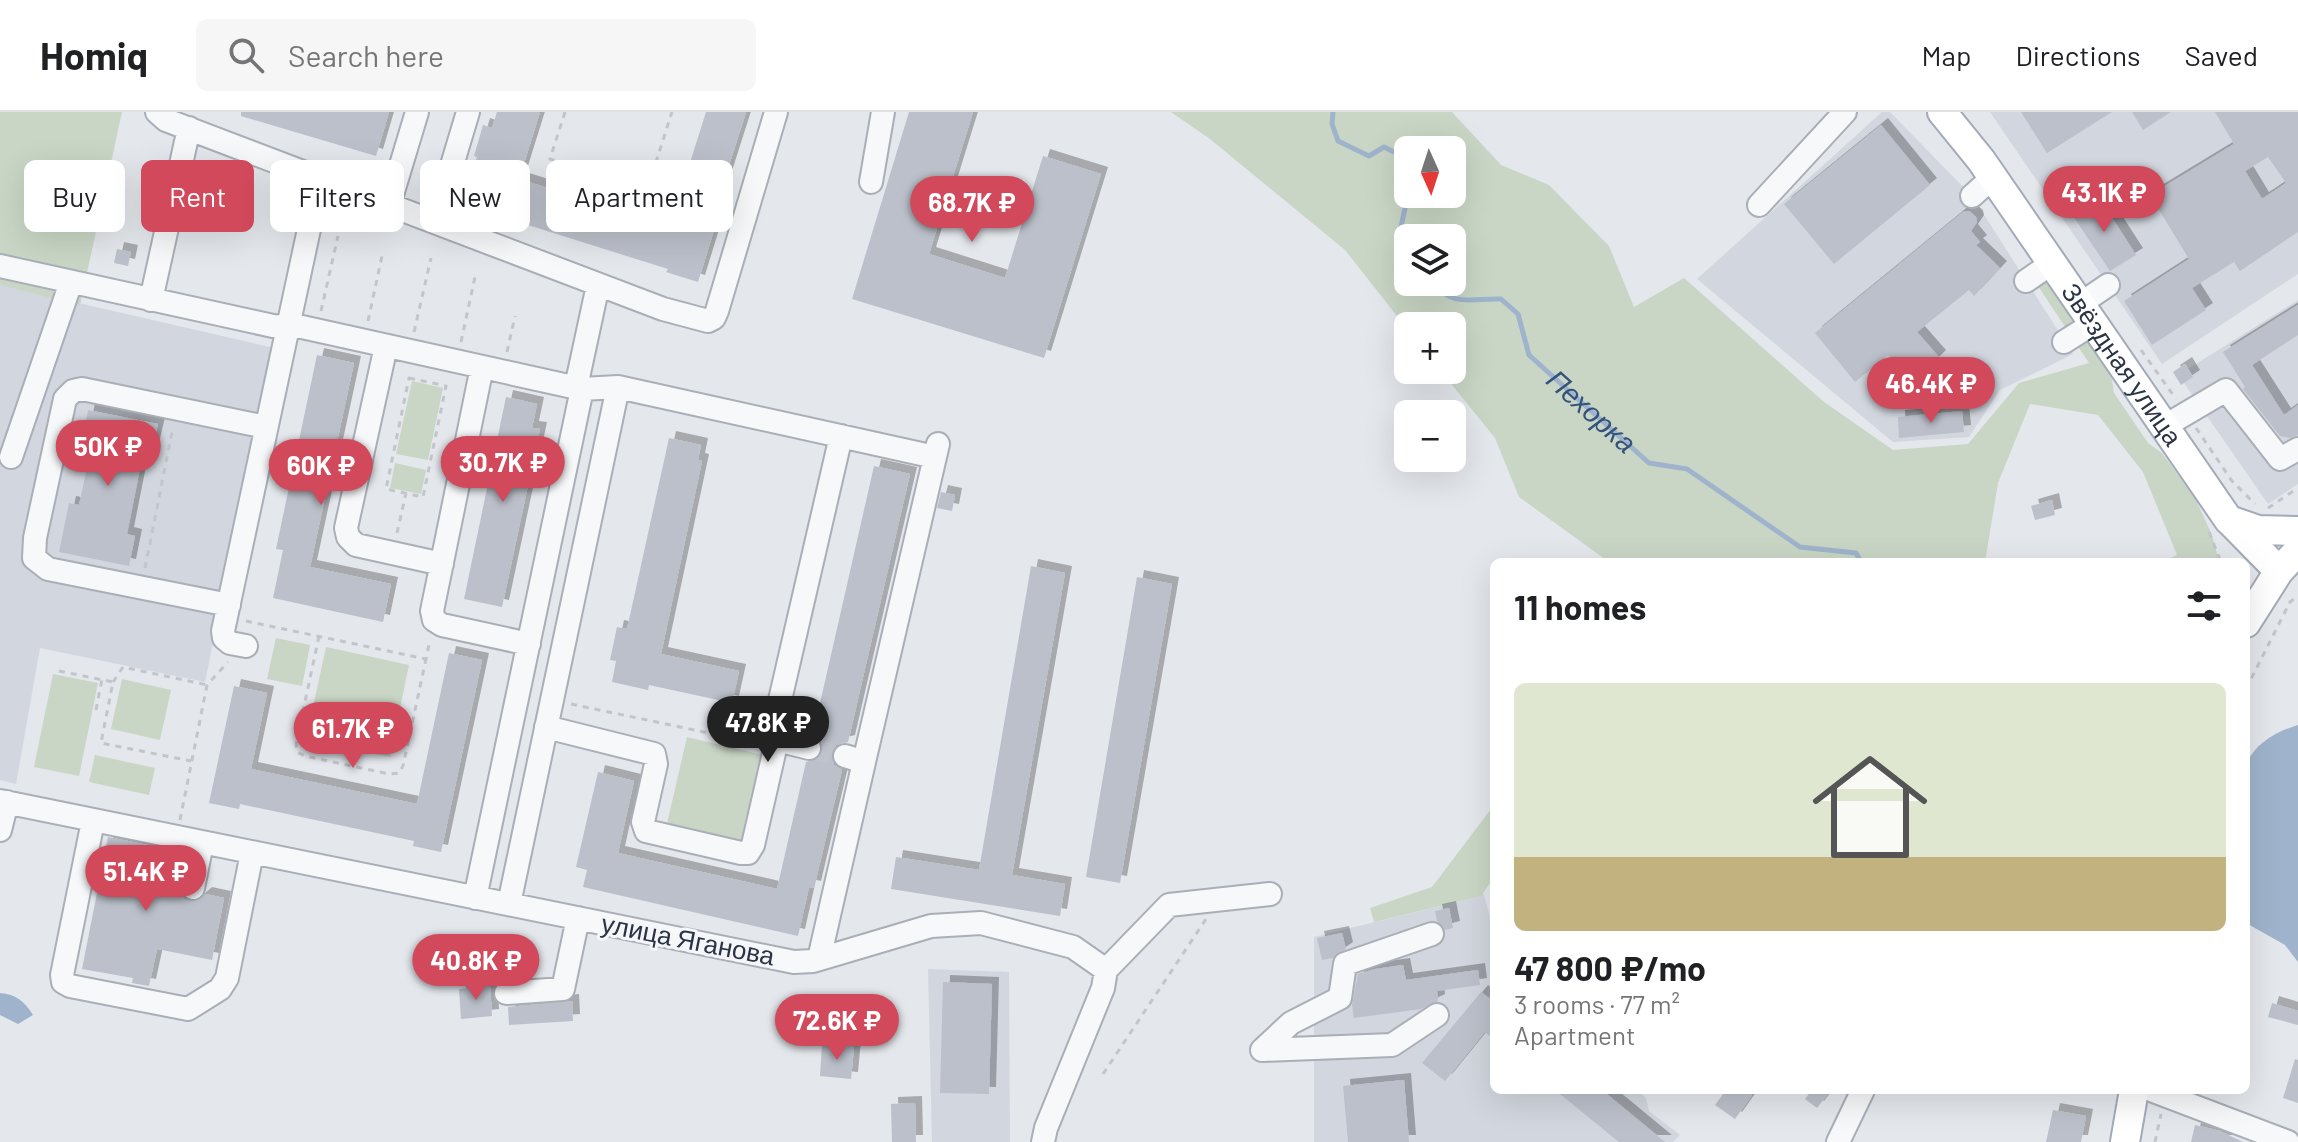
<!DOCTYPE html>
<html lang="en">
<head>
<meta charset="utf-8">
<style>
  :root { --surface:#fff; --page:#f6f6f6; --text:#202124; --muted:#757577; --line:#e0e0e0; --accent:#d1495b }
  body { margin:0; font-family:Barlow,sans-serif; background:var(--page); color:var(--text); height:100vh; display:flex; flex-direction:column; font-size:30px; white-space:nowrap }
  * { box-sizing:border-box; margin:0 }
  p { font-size:26px; color:var(--muted) }
  .icon { flex:none; width:44px; height:44px; fill:none; stroke:currentColor; stroke-width:2; stroke-linecap:round; stroke-linejoin:round }
  .map { position:relative; flex:1; overflow:hidden }
  .sheet { position:absolute; left:1490px; top:446px; width:760px; height:536px; display:flex; flex-direction:column; background:var(--surface); border-radius:12px; box-shadow:0 8px 32px #0002 }
  .sheet>* { flex:none }
  .guide { position:absolute; left:24px; top:48px; width:760px; height:72px; display:flex; gap:16px }
  .needle { width:52px; rotate:177deg }
  .controls { position:absolute; left:1394px; top:24px; display:grid; gap:16px }
  .controls a { display:grid; place-items:center; width:72px; height:72px; border-radius:12px; background:var(--surface); box-shadow:0 8px 32px #0002; font-size:40px }
  .price { position:absolute; translate:-50% -68px; padding:0 18px; border-radius:28px; background:var(--accent); color:#fff; font-size:26px; line-height:52px; filter:drop-shadow(0 2px 4px #0008) }
  .price::after { content:''; position:absolute; left:50%; top:48px; width:24px; height:18px; margin-left:-12px; background:inherit; clip-path:polygon(0 0,100% 0,50% 100%) }
  .price.current { background:#222; color:#fff }
  ul { padding:0; list-style:none }
  li { display:grid; align-content:center; gap:16px; height:424px; padding:0 24px }
  li span { display:grid; place-items:center; height:248px; border-radius:12px; color:#555 }
  li>.icon { margin-inline-start:auto }
  span .icon { width:144px; height:144px; fill:#fffc; stroke-width:1 }
  li b { font-size:34px }
  h2 { display:flex; justify-content:space-between; align-items:center; height:96px; padding:0 24px; font-size:34px }
  .chip { padding:0 28px; border-radius:12px; background:var(--surface); box-shadow:0 8px 32px #0002; font-size:28px; line-height:72px }
  .chip.current { background:var(--accent); color:#fff }
  header { display:flex; align-items:center; gap:48px; box-sizing:border-box; height:112px; padding:0 40px; background:var(--surface); border-bottom:2px solid var(--line) }
  header strong { font-size:38px }
  nav { display:flex; gap:44px; margin-inline-start:auto; font-size:28px }
  .search { width:560px; height:72px; background:var(--page); display:flex; align-items:center; gap:20px; box-sizing:border-box; padding:0 28px; border-radius:12px; color:var(--muted); font-size:30px }
  .map>svg:first-child { display:block }
</style>
</head>
<body>
<header>
<strong>Homiq</strong>
<div class="search"><svg class="icon" aria-label="search" viewBox="0 0 24 24"><circle cx="10" cy="10" r="6"/><path d="M15 15l6 6"/></svg>Search here</div>
<nav><a>Map</a><a>Directions</a><a>Saved</a></nav>
</header>
<div class="map">
<svg width="2298" height="1030" viewBox="0 0 2298 1030">
  <defs>
    <filter id="shadow"><feDropShadow dx="7" dy="-7" stdDeviation="0" flood-color="#0004"/></filter>
  </defs>
  <rect width="100%" height="100%" fill="#e4e7ec"/>
  <path fill="#d2d6de" d="M1882,0H1890L1972,84L2073,242L2000,278L1969,325L1893,330L1697,167Z
    M1990,0H2298V162L2162,252Z
    M0,173L274,236L205,570L40,536L16,672L0,668Z
    M2298,188V372L2268,392L2184,271L2193,265L2188,257Z
    M1483,780L1494,819V978H1637L1646,986L1649,999L1680,1023L1673,1030H1314V825L1481,784Z
    M928,857L1009,860L1010,1030H932Z"/>
  <path fill="#c9d6c5" fill-rule="evenodd" d="M0,0H122L80,193L0,173Z
    M1171,0H1452L1501,53L1549,73L1609,134L1634,195L1684,166L1824,290L1893,338L1968,332L2019,271L2089,251L2038,174L2047,167L2111,262L2114,281L2148,331L2162,341L2196,388L2212,423L2219,450H2161L2177,443L2143,360L2098,303L2030,292L1998,371L1985,450H1609L1519,385L1495,326L1440,258H1452V214H1408V218L1345,138L1210,27ZM1408,38H1452V82H1408ZM1408,126H1452V170H1408Z
    M412,269L443,276L428,348L396,342Z
    M395,351L426,358L421,382L390,376Z
    M276,526L310,533L302,574L267,567Z
    M326,535L409,553L390,645L306,627Z
    M53,562L98,571L79,664L34,655Z
    M122,567L171,578L160,628L111,617Z
    M687,625L763,643L742,733L666,716Z
    M95,643L155,656L149,683L89,670Z
    M1494,693V765L1481,784L1374,810L1370,796L1432,775Z"/>
  <path fill="#9fb4cc" d="M2298,613V850L2285,833L2246,811V653C2254,632 2277,619 2298,613Z
    M0,881C16,882 25,890 33,903L18,912L0,903Z"/>
  <g fill="none" stroke-linecap="round" stroke-linejoin="round">
    <g stroke="#9fb4cc" stroke-width="5">
      <path d="M1333,0L1332,12L1338,29L1369,44L1384,35L1408,47"/>
      <path d="M1408,141L1398,129L1408,82"/>
      <path id="s1" d="M1432,170C1453,196 1472,186 1501,187L1518,202L1529,243L1649,351L1687,357L1800,435L1856,441L1861,450"/>
    </g>
  </g>
  <path fill="#bbc0ca" fill-rule="evenodd" filter="url(#shadow)" d="M241,0H389L376,44L241,4Z
    M497,0H540L519,67L670,114L706,0H746L709,116L714,118L698,170L666,160L668,157L499,104L498,108L461,97L477,45L474,44L483,13L492,16Z
    M909,0H973L929,142L1005,166L1043,44L1101,62L1044,246L852,187Z
    M2021,0H2112L2047,41Z
    M2132,0H2171L2143,18Z
    M2215,0H2298V120L2240,159L2234,150L2192,176L2206,198L2152,233L2124,189L2189,147L2150,83L2234,32ZM2268,45L2286,71L2262,87L2245,59Z
    M1881,13L1930,73L1834,152L1784,92Z
    M2098,84L2136,143L2110,159L2071,101Z
    M1969,99L1976,105L1977,110L1971,119L1980,130L1976,133L2000,156L1974,184L1969,178L1917,220L1939,245L1913,270L1888,243L1855,270L1815,221L1963,100Z
    M117,137L131,140L128,154L114,151Z
    M2298,193V223L2252,253L2284,303L2298,293V323L2290,326L2280,324L2243,277L2245,275L2223,240Z
    M317,243L354,251L310,455L391,472L383,510L273,486L283,438L276,437Z
    M2185,252L2193,265L2181,273L2173,260Z
    M506,285L537,292L532,316L540,317L502,495L464,487Z
    M88,298L158,312L151,342L143,341L127,422L135,424L129,454L59,440L69,391L79,393L89,347L79,345Z
    M1962,299L1964,320L1899,326L1898,305Z
    M669,326L701,333L698,348L702,349L661,542L739,559L732,591L649,573L648,578L612,570L616,549L610,548L617,515L627,517Z
    M874,354L910,362L848,630L836,633L832,641L834,653L842,658L814,776L809,775L798,824L583,775L587,758L576,755L598,660L634,669L618,741L777,777L806,650L818,646L823,639L819,627L813,622Z
    M941,380L955,383L952,399L937,396Z
    M2052,388L2055,403L2035,408L2031,394Z
    M1031,454L1065,461L1012,763L1065,772L1060,804L891,777L896,745L979,758Z
    M1137,465L1172,472L1120,771L1086,765Z
    M449,541L482,548L441,740L413,734L414,729L240,692L239,697L209,691L234,574L267,581L251,657L417,692Z
    M108,725L177,739L176,743L185,744L179,774L184,787L197,789L205,782L224,786L212,848L157,837L149,874L132,871L133,866L82,857Z
    M1449,796L1453,816L1445,818L1437,809L1435,799Z
    M1342,821L1346,837L1333,846L1322,848L1317,826Z
    M1403,853L1406,868L1478,858L1480,873L1437,879L1438,889L1421,897L1354,906L1352,893L1358,862L1375,857Z
    M943,870L992,872L989,982L940,981Z
    M490,874L492,904L461,907L459,877Z
    M1481,880L1494,890V928L1485,920L1445,969L1422,951Z
    M572,889L573,909L509,913L508,895Z
    M2272,891L2298,899V913L2268,905Z
    M822,933L854,935L851,967L820,964Z
    M2295,947L2298,948V991L2283,986Z
    M1404,968L1409,1030H1348L1343,974Z
    M1555,978H1602L1665,1030H1619Z
    M1726,978H1744L1752,983L1735,1007L1715,993Z
    M1812,978H1831L1817,996L1805,987Z
    M915,991L916,1030H892L891,992Z
    M2053,998L2086,1004L2081,1030H2046Z
    M2195,1013L2220,1019L2243,1030H2191Z"/>
  <g fill="none" stroke-linecap="round" stroke-linejoin="round">
    <path stroke="#bfc3cb" stroke-width="22" stroke-dasharray="22 11" stroke-linecap="butt" d="M809,636L845,644"/>
    <g stroke="#a9aeb7" stroke-width="26">
      <path id="minor" d="M157,0L166,8L663,197L708,209L714,206L717,199L776,0
        M871,70L883,0
        M1972,84L1993,65
        M389,93L417,0
        M1759,93L1845,0
        M435,110L468,0
        M0,154L273,214L288,215L320,66
        M2026,169L2052,151
        M151,188L189,16
        M2080,192L2108,173
        M2064,230L2094,211
        M386,234L346,416L348,425L356,433L442,452
        M482,255L432,499L434,508L442,513L529,532
        M576,275L598,173
        M582,277L618,275L935,345
        M2165,314L2226,278L2280,347L2298,337
        M11,345L71,170
        M229,493L48,457L34,446L35,426L65,287L73,279L82,277L266,315
        M246,534L230,531L224,526L223,519L288,215H302L582,277L475,786
        M546,615L654,642L656,652L643,710L646,719L741,741H748L753,733L777,628L809,636
        M777,628V601L841,324
        M864,650L938,332
        M0,689L794,850L813,849L931,814L981,811L1073,835L1106,858L1103,876L1046,1016L1043,1030
        M93,709L62,863L63,870L70,874L188,897L220,877L227,866L252,741
        M0,718L7,690
        M193,776L202,731
        M509,792L618,275
        M819,847L864,650L845,644
        M1106,858L1169,793L1270,782
        M506,881L563,877L578,806
        M1262,938L1291,911L1340,886L1345,852L1432,822
        M1262,938L1392,933L1437,903
        M2151,978L2288,1030
        M1838,1030L1863,978"/>
    </g>
    <g stroke="#a3abb8" stroke-width="32">
      <g id="major">
        <path id="s2" d="M1942,0L1981,48L2228,407L2279,459"/>
        <path d="M2229,408L2258,418L2298,419"/>
        <path d="M2246,511L2279,459L2298,439"/>
        <path d="M2125,1030L2134,978"/>
      </g>
    </g>
    <path stroke="#c2c5cb" stroke-width="3" stroke-dasharray="6 6" stroke-linecap="butt" d="M565,0L550,47L647,78L672,0
      M321,199L338,124
      M368,209L382,144
      M414,220L431,146
      M461,230L476,160
      M2141,238L2176,287
      M507,240L515,204
      M409,266L446,274L423,385L386,377Z
      M2196,316L2232,369L2255,392
      M2268,396L2298,376
      M2209,420L2221,450
      M397,421L406,381
      M145,456L173,315
      M246,509L426,547L430,528
      M319,524L296,632L297,640L305,644L389,662L399,661L403,654L426,547
      M59,559L113,570L101,631L191,649
      M113,570L123,555L207,573
      M2246,577L2290,490L2298,484
      M571,592L756,631
      M96,598L102,567
      M180,708L207,573L228,550
      M1103,962L1206,807
      M2155,1030L2161,1002"/>
    <use href="#minor" stroke="#f7f8fa" stroke-width="22"/>
    <use href="#major" stroke="#fff" stroke-width="28"/>
  </g>
  <g text-anchor="middle" stroke-width="6" stroke-linejoin="round" paint-order="stroke">
    <g font-size="26" fill="#2b3445" stroke="#f4f6f9">
      <text dy="9" stroke="none"><textPath href="#s2" startOffset="310">Звёздная улица</textPath></text>
      <text transform="translate(688 828) rotate(11)" y="9">улица Яганова</text>
    </g>
    <g font-size="28" font-style="italic" fill="#34527a" stroke="#f4f6f9">
      <text dy="10" stroke="none"><textPath href="#s1" startOffset="224">Пехорка</textPath></text>
    </g>
  </g>
</svg>
<div class="controls">
<a><svg class="needle" viewBox="-14 -14 28 28"><path d="M0-13l5 13h-10z" fill="#e53935"/><path d="M0 13l5-13h-10z" fill="#757577"/></svg></a>
<a><svg class="icon" aria-label="layers" viewBox="0 0 24 24"><path d="M12 4l9 5-9 5-9-5zM3 14l9 5 9-5"/></svg></a>
<a>+</a>
<a>−</a>
</div>
<b class="price" style="left:2104px;top:122px">43.1K ₽</b>
<b class="price" style="left:972px;top:132px">68.7K ₽</b>
<b class="price" style="left:1931px;top:313px">46.4K ₽</b>
<b class="price" style="left:108px;top:376px">50K ₽</b>
<b class="price" style="left:503px;top:392px">30.7K ₽</b>
<b class="price" style="left:321px;top:395px">60K ₽</b>
<b class="price current" style="left:768px;top:652px">47.8K ₽</b>
<b class="price" style="left:353px;top:658px">61.7K ₽</b>
<b class="price" style="left:146px;top:801px">51.4K ₽</b>
<b class="price" style="left:476px;top:890px">40.8K ₽</b>
<b class="price" style="left:837px;top:950px">72.6K ₽</b>
<div class="guide">
<a class="chip">Buy</a>
<a class="chip current">Rent</a>
<a class="chip">Filters</a>
<a class="chip">New</a>
<a class="chip">Apartment</a>
</div>
<section class="sheet">
<h2>11 homes<svg class="icon" aria-label="filters" viewBox="0 0 24 24"><path d="M4 7h16M4 17h16"/><circle cx="9" cy="7" r="2"/><circle cx="15" cy="17" r="2"/></svg></h2>
<ul>
<li><span style="background:linear-gradient(#dfe7d0 70%,#c2b280 0)"><svg class="icon" aria-label="home" viewBox="0 0 24 24"><path d="M3 11l9-7 9 7M6 9v11h12V9"/></svg></span><div><b>47 800 ₽/mo</b><p>3 rooms · 77 m²</p><p>Apartment</p></div></li>
</ul>
</section>
</div>
</body>
</html>
